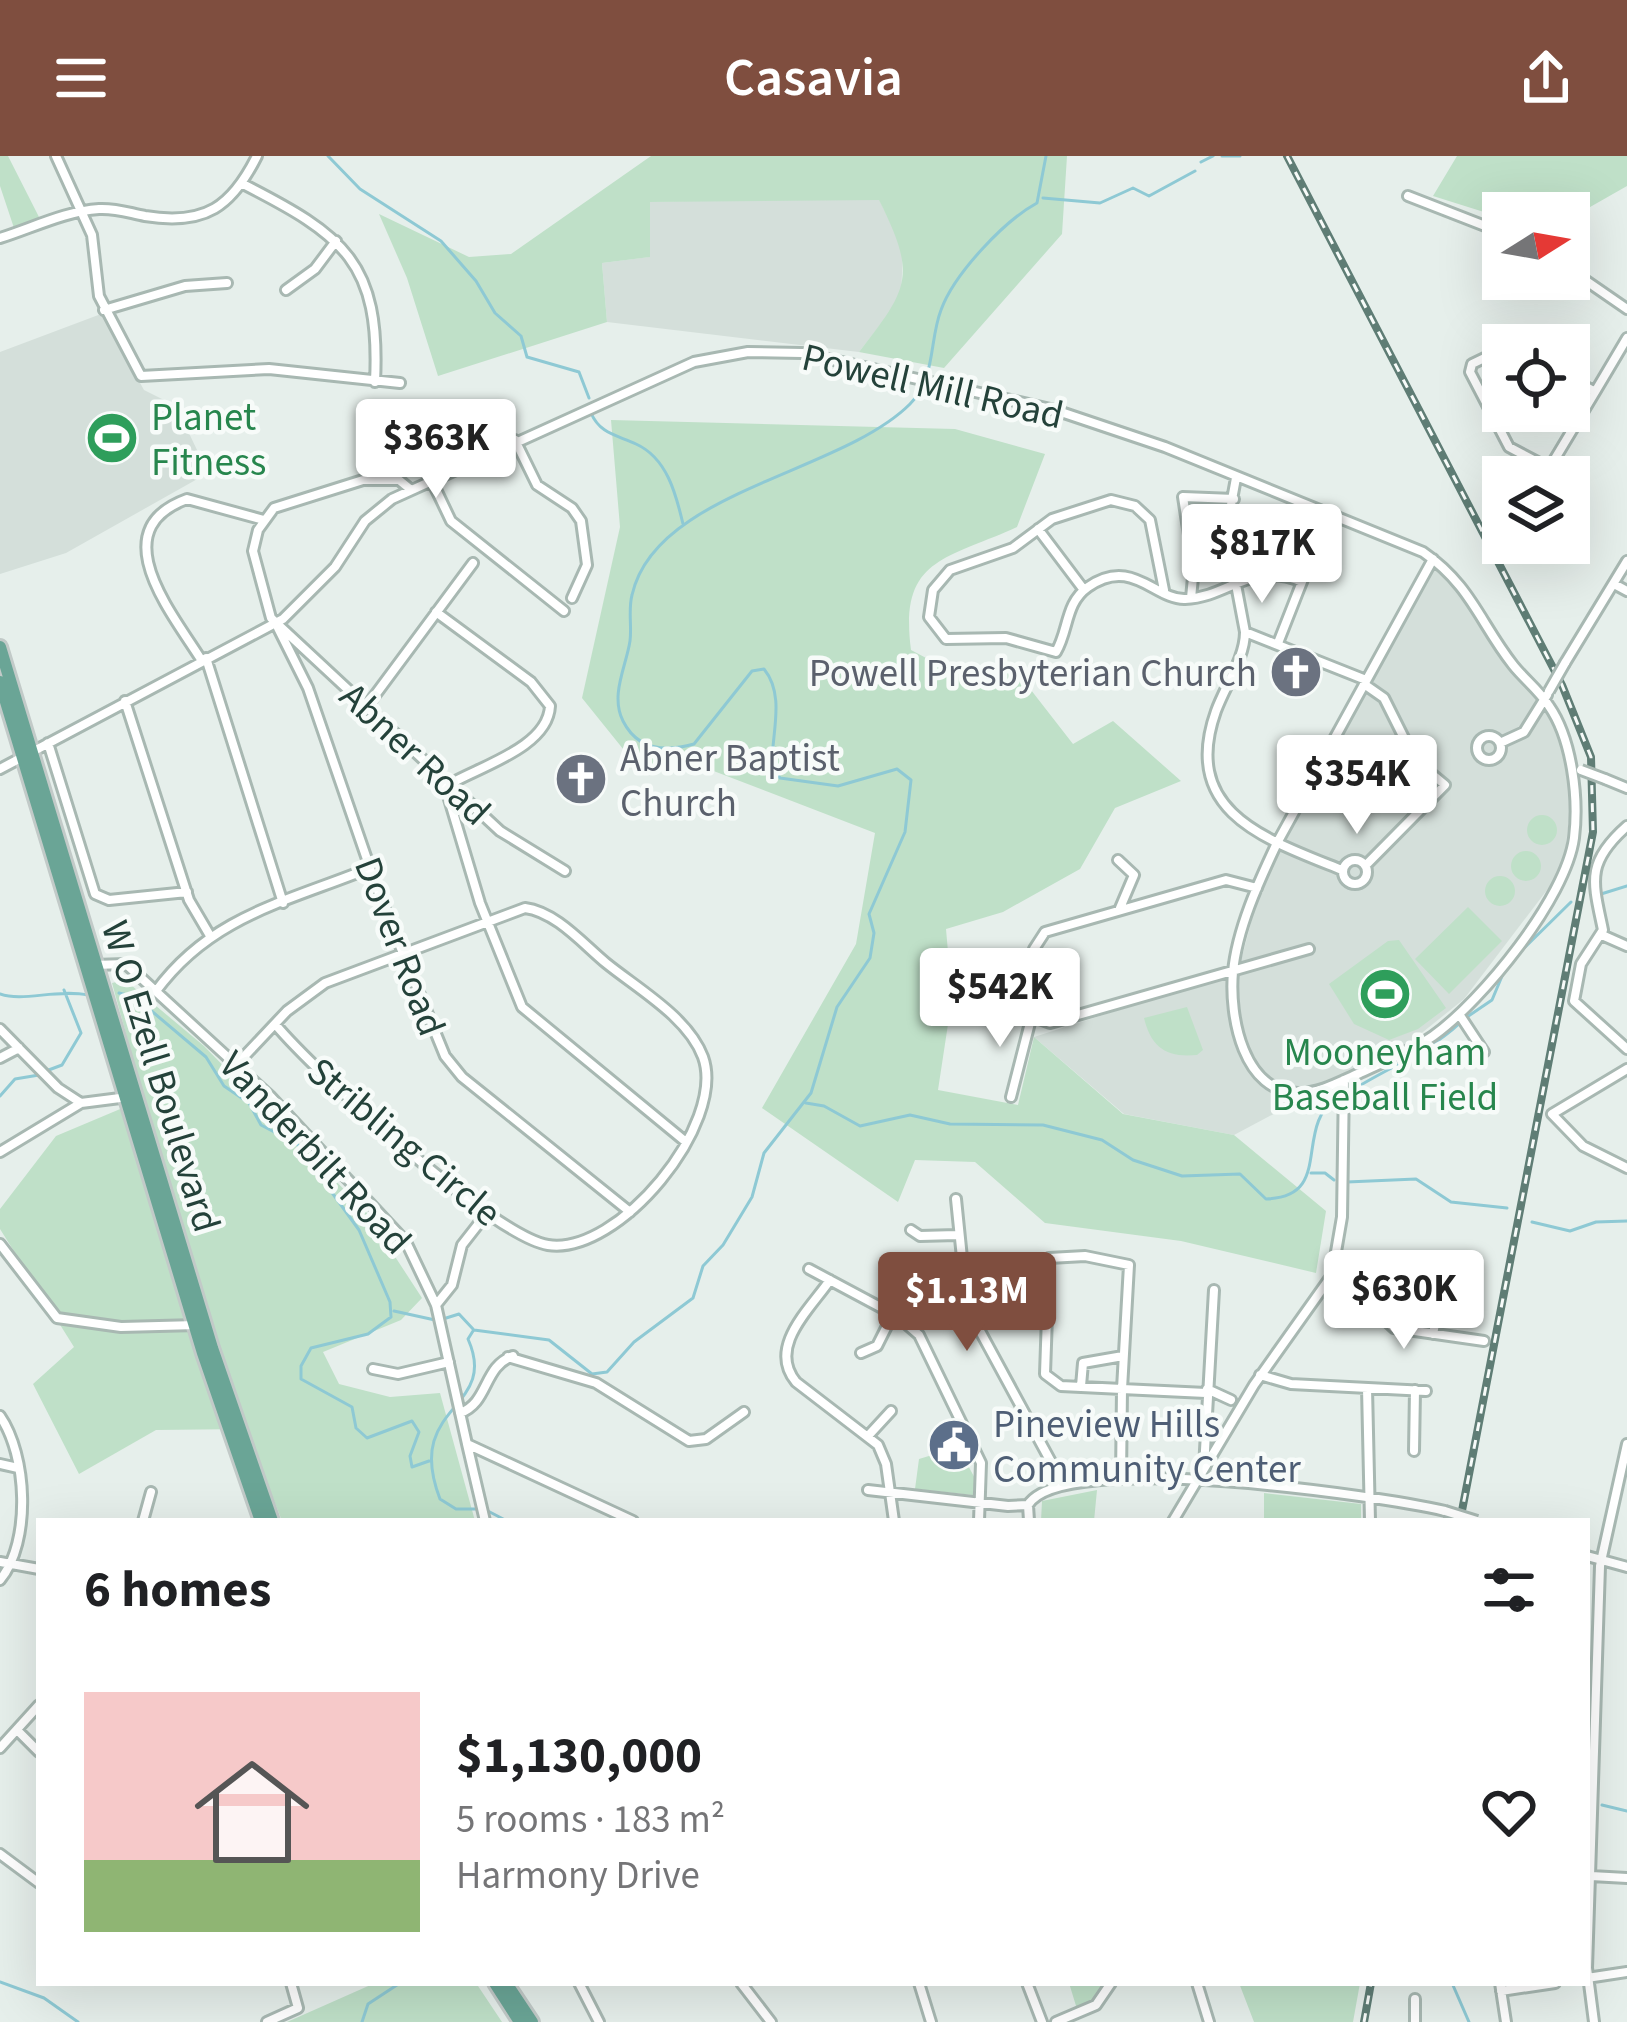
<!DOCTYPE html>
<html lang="en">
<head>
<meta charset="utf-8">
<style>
  :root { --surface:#fff; --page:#f6f6f6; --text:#202124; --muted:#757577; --line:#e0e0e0; --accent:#7f4e3f }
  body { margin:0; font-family:"Source Sans 3",sans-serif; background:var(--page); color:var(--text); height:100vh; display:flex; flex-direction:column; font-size:45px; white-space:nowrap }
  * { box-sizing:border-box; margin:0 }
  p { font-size:39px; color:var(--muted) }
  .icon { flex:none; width:66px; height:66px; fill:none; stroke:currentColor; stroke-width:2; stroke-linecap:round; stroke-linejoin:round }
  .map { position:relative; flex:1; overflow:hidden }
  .drawer { position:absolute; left:36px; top:1362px; width:1554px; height:468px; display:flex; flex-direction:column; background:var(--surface); border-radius:0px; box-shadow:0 12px 48px #0002 }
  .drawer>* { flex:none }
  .needle { width:78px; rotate:79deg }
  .buttons { position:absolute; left:1482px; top:36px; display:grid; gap:24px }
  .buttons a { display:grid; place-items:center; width:108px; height:108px; border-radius:0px; background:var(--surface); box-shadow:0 12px 48px #0002; font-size:60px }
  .price { position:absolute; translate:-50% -102px; padding:0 27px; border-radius:12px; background:#fff; color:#222; font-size:39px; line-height:78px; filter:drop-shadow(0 3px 6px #0008) }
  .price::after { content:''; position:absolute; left:50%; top:72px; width:36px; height:27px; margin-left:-18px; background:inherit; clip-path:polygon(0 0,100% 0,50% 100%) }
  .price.on { background:var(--accent); color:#fff }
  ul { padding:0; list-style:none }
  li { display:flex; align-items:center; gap:36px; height:300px; padding:0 48px }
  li+li { border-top:3px solid var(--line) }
  li span { display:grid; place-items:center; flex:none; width:336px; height:240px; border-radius:0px; color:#555 }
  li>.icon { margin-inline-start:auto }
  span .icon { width:144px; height:144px; fill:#fffc; stroke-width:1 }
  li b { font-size:51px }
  h2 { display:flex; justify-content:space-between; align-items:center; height:144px; padding:0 48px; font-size:51px }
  header { display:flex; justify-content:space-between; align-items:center; height:156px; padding:0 48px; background:var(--accent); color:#fff; font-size:54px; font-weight:600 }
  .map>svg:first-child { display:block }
</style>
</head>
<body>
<header><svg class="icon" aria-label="menu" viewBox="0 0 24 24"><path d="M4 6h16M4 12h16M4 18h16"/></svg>Casavia<svg class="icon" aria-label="share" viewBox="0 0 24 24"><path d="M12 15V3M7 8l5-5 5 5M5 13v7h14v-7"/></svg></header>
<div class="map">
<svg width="1627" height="1866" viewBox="0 0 1627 1866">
  <rect width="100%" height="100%" fill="#e6efeb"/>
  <path fill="#d4dfda" d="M831,41L879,43L903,93L901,142L859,196L607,166L602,107L649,101L650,46Z
    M101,158L144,234L176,250L208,317L66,397L0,418V196Z
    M1434,411L1455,427L1501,500L1550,556L1565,592L1571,647L1563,713L1464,843L1413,884L1234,979L1124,958L1034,881L1238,816L1258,740L1286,680Z"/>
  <path fill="#bfe0c8" d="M0,0H8L40,63L14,72L0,30Z
    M651,0H1067L1062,78L944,212L859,196C909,132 917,120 879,44L650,46V101L602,107L607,166L438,220L407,122L379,58L469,101L511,98Z
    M1457,0H1627V30L1569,63V57H1503V62L1433,40Z
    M611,264L955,273L1045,298L1017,371C945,404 899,402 911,494L945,512L1013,511L1073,588L1113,565L1181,625L1115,652L1080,713L1003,756L946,773L952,842L938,934L1018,949L1034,881L1123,958L1234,979L1326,1055L1316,1117L1181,1085L1045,1067L975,1006L915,1004L898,1046L762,952L856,788L875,677L711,614H640L582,542L620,371Z
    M1527 674a15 15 0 1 1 30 0a15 15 0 1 1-30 0Z
    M1511 710a15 15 0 1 1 30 0a15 15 0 1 1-30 0Z
    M1485 735a15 15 0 1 1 30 0a15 15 0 1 1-30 0Z
    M1468,751L1502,785L1449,838L1415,803Z
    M1399,784L1446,852L1418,873L1389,884L1354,868L1329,828L1388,785Z
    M125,824L204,890L366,1056L422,1142L401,1164L323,1196L339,1228L390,1241L440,1237L475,1365H282L246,1273L156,1274L79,1318L33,1228L74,1191L0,1073V1053L56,980L144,943L112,827Z
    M1187,851L1203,894L1197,899C1166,902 1151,891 1144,862Z
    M942,1296L958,1307L965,1304L977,1326L973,1339L915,1333L919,1303Z
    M1097,1334L1094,1365H1041L1042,1345Z
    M1264,1337L1361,1348V1365H1264Z
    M375,1827H476L502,1866H287Z
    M1069,1827H1106L1092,1846L1077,1853Z
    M1239,1827H1360L1353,1866H1254Z"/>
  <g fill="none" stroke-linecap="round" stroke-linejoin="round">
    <path stroke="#8ec9d4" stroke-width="3" d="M328,0L360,33L441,85L476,125L495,157L521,180L527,201L579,216L589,242
      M1222,0H1240
      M1201,6L1213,0
      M1043,42L1100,47L1133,32L1149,40L1195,15
      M591,257C600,278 617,279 636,288C667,302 676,338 683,368
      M1601,738L1627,730
      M1510,806L1571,746
      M119,837L135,841L206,901L224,930L249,947L261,969L297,988L359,1074L390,1146L391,1161L368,1178L311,1192L301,1210V1223L352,1251L356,1272L367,1282L412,1265L419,1276L410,1300L412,1311L429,1305
      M0,838C23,846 56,833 88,839
      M1467,861L1492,844L1505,813
      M46,915L62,909L81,877L64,834
      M1351,935C1387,912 1428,897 1460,867
      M0,940L15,923L39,919
      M806,947L824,950L860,970L910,959L950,968L1043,969L1102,984L1133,1004L1182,1020L1240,1018L1266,1043C1336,1041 1291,971 1339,939
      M1311,1017H1325L1334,1024
      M1347,1026L1416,1023L1451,1046L1507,1052
      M1532,1066L1570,1075L1596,1066L1627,1065
      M394,1155L435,1164
      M443,1163L459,1158L473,1173
      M474,1174L549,1184L592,1218L607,1216L634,1186L693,1142L703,1110L723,1089L752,1041L764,997L811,937L837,851L870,802L874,777L869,758L905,676L911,624L897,613L838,630L780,622L772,611C771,579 786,540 764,513L752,515L694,588C666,596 638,595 623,565C610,539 626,511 630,485C632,470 628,454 632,439C655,335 840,318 910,248C936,222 929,185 941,154C954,118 1004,65 1037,47L1046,0
      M473,1175L468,1183C500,1255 403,1247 440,1343L456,1353H477
      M486,1354L507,1365
      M1602,1649L1627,1655
      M0,1826L44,1842L78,1866
      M1452,1827L1469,1866
      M362,1866L368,1848L400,1827"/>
    <g stroke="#a8b8b2" stroke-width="14">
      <path id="minor" d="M56,0L92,79L99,140L141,220L269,213L400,227
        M243,28C343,79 381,106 375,226
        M1408,40L1503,77
        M0,82C32,72 66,55 99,53C116,52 129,57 145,60C206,70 232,50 257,0
        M1569,113L1627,153
        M286,134L315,113L336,85
        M104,154L185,130L227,127
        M1511,189H1515
        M1503,193L1472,208L1470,216L1509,291L1545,310L1553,306L1595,236L1569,221
        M1595,236L1627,182
        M515,284L537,329L572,352L581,365L587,409L572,442
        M1236,322L1226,376L1245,476L1366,524
        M431,323L451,365L564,455
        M410,333L399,324H363L274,352L258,374L253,395L271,462L500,675L565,715
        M1038,373L1084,434
        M1614,428L1627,435
        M1164,434L1150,364L1135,350L1111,344L1052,363L1013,392L950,414L933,434L929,461L946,483L1006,482L1056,496C1069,474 1065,447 1088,431C1132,400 1155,444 1185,443C1230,441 1251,404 1302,426
        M1191,442L1194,411L1183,341L1234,343
        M436,456L531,526L550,550C548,591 481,610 450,628
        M278,472L308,532L380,741L445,900L462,921L630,1056
        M1245,476C1245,502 1225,530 1216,555C1180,656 1265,683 1342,714
        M1278,487L1309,408
        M206,502L283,747
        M202,505C172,457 102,374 187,343L264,364
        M1565,507L1627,405
        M1364,528L1384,542L1415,604L1445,629L1366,709
        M125,545L189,744L209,778
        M367,550L473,407
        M1477 592a12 12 0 1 1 24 0a12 12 0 1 1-24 0Z
        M48,587L95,738L109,744L187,736
        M1500,587L1524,576L1547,539
        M0,613L283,463L335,411L365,365L392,343L694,206L748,196L802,197L1055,254L1165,291L1423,396C1471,429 1480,467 1513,509C1524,523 1539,534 1549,550C1572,583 1579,642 1574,682C1566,742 1482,845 1433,880C1411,895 1385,905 1360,917C1341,925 1321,937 1300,937C1243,938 1229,860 1233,816C1237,773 1259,725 1277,687L1433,403
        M443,623L480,747L522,851L686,986
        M1605,623L1627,632
        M1627,670C1585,707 1593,726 1603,774L1581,808L1574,845L1627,893
        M1343 716a12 12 0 1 1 24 0a12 12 0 1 1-24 0Z
        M1118,704L1134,719L1120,752
        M1257,732L1226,724L1045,776L1034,793V861L1050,867L1309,793
        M1602,779L1627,790
        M94,809L126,808L271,941L406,1086L436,1149L467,1288L633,1365
        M156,835C211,760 286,746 370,712
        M1459,858L1484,896
        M0,873L58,932L81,947
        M0,902L19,892
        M237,908L287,855L325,827L525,752C556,756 583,788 606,807C638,833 688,861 703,901C727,968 618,1100 548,1089C493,1080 315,916 275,868
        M1627,913L1552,958L1583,990L1627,1012
        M1011,941L1032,859
        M0,996L81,947L128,941
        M956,1043L967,1151L1063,1328
        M911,1074L920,1080L957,1079
        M0,1088L57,1162L121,1171L197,1169
        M809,1113L897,1160L919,1179L981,1307L979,1365
        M830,1124C810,1153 767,1191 796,1226L878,1289L886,1308L894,1365
        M1329,1126C1363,1142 1441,1173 1463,1127
        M1381,1145L1382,1161L1394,1172L1484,1185
        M436,1149L452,1129L462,1089L487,1057
        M1433,1178L1439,1149
        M861,1197L877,1190L893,1158
        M508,1201L596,1227L689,1285L706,1283L744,1256
        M373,1213L398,1218L449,1206
        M1260,1219L1291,1228L1426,1235
        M1081,1230L1083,1207L1123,1200
        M1367,1232L1370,1365
        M1207,1233L1231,1244
        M460,1257C489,1247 483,1210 513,1200
        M0,1260C27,1299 32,1385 0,1424
        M868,1280L891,1255
        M467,1288L485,1365
        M1414,1295L1415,1234
        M0,1308L18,1312
        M1204,1312L1214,1134
        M1121,1323L1122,1233L1061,1230L1045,1218L1049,1102L1085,1100L1129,1109L1122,1233L1206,1237
        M868,1334L1008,1350L1028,1349C1061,1293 1382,1340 1445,1355
        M1028,1349L1029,1365
        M143,1365L151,1336
        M1173,1365L1254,1229L1332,1119L1342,1061L1344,924
        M1587,1400L1627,1411
        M0,1406L39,1413
        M17,1574L39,1596
        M0,1592L39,1549
        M0,1698L39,1727
        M1591,1720L1627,1722
        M1587,1822L1627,1816
        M579,1827L599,1866
        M741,1827L771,1866
        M919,1827L931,1866
        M1027,1827L1042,1866
        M1197,1827L1209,1866
        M1500,1827L1506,1866
        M1501,1835L1555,1827
        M1415,1843V1866
        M267,1866L298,1852L291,1827
        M1056,1866L1096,1849L1111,1827
        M1594,1866L1587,1812L1600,1410L1627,1288"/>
    </g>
    <g stroke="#c2cac8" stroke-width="18">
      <path id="major" d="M0,491L212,1192L272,1365
        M0,526L203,1197L261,1365
        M495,1827L520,1866
        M506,1827L532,1866"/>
    </g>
    <use href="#minor" stroke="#fff" stroke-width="8"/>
    <use href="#major" stroke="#6aa596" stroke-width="12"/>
    <g stroke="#5f7d75" stroke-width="8">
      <path id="rail" d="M1287,0L1562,529L1591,601L1593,676L1460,1365
        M1364,1866L1371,1827"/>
    </g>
    <use href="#rail" stroke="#f7fbf9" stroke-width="3" stroke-dasharray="9" stroke-linecap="butt"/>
    <g stroke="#a8b8b2" stroke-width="14" stroke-linecap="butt">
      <path id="minor-bridge" d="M1549,535L1565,507
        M1581,614L1605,623
        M1445,1355L1477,1365"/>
    </g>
    <use href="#minor-bridge" stroke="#fff" stroke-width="8"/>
  </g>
  <defs>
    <g id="stadium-disc" transform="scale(2.7)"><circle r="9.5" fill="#2e9e5b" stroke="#f7fbf9"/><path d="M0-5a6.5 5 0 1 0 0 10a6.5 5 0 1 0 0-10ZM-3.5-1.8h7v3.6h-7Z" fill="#fff"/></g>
    <g id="church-disc" transform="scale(2.7)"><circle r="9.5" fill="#6b7280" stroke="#f7fbf9"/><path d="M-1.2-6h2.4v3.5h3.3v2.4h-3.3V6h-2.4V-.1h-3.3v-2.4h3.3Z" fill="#fff"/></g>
    <g id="civic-disc" transform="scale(2.7)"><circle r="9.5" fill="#5c6f8a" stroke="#f7fbf9"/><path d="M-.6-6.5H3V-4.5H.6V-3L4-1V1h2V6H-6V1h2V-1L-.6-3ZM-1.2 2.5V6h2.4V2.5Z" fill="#fff"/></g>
  </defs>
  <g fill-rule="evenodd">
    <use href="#stadium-disc" x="112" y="282"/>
    <use href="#church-disc" x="1296" y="516"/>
    <use href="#church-disc" x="581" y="623"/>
    <use href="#stadium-disc" x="1385" y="838"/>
    <use href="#civic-disc" x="954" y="1289"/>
  </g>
  <g text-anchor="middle" stroke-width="9" stroke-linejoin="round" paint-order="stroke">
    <g font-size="39" fill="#24423a" stroke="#f7fbf9">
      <text transform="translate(933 229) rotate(13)" y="14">Powell Mill Road</text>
      <text transform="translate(416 597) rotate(43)" y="14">Abner Road</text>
      <text transform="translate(401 790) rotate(69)" y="14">Dover Road</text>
      <text transform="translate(162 920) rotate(73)" y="14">W O Ezell Boulevard</text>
      <text transform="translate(405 985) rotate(40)" y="14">Stribling Circle</text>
      <text transform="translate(316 996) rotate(47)" y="14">Vanderbilt Road</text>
    </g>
    <g font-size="39" fill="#27864d" stroke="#f7fbf9" text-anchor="start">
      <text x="151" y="274">Planet<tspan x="151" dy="45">Fitness</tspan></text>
      <text x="1385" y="909" text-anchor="middle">Mooneyham<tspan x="1385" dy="45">Baseball Field</tspan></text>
    </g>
    <g font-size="39" fill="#5b616d" stroke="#f7fbf9" text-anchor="end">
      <text x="1257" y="530">Powell Presbyterian Church</text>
      <text x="620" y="615" text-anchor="start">Abner Baptist<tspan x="620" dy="45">Church</tspan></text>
    </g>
    <g font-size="39" fill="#4e5e75" stroke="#f7fbf9" text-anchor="start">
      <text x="993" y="1281">Pineview Hills<tspan x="993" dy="45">Community Center</tspan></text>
    </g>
  </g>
</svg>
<div class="buttons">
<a><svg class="needle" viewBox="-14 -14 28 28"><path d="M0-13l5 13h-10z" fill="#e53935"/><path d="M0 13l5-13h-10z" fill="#757577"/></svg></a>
<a><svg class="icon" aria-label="locate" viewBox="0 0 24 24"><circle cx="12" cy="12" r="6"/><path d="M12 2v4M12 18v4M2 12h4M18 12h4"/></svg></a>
<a><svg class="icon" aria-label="layers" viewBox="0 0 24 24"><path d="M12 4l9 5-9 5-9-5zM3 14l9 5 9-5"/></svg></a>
</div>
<b class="price" style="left:436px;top:345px">$363K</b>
<b class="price" style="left:1262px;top:450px">$817K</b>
<b class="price" style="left:1357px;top:681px">$354K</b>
<b class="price" style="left:1000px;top:894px">$542K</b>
<b class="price" style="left:1404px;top:1196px">$630K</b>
<b class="price on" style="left:967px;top:1198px">$1.13M</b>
<section class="drawer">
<h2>6 homes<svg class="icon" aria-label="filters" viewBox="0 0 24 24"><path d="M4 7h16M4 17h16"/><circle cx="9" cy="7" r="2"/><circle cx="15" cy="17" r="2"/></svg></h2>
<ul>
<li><span style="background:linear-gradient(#f6c9c9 70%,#8fb573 0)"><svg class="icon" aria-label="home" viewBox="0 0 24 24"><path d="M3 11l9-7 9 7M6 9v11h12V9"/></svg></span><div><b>$1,130,000</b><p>5 rooms · 183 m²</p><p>Harmony Drive</p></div><svg class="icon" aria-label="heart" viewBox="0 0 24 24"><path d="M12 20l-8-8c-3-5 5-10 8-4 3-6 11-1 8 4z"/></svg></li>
</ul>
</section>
</div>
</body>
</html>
